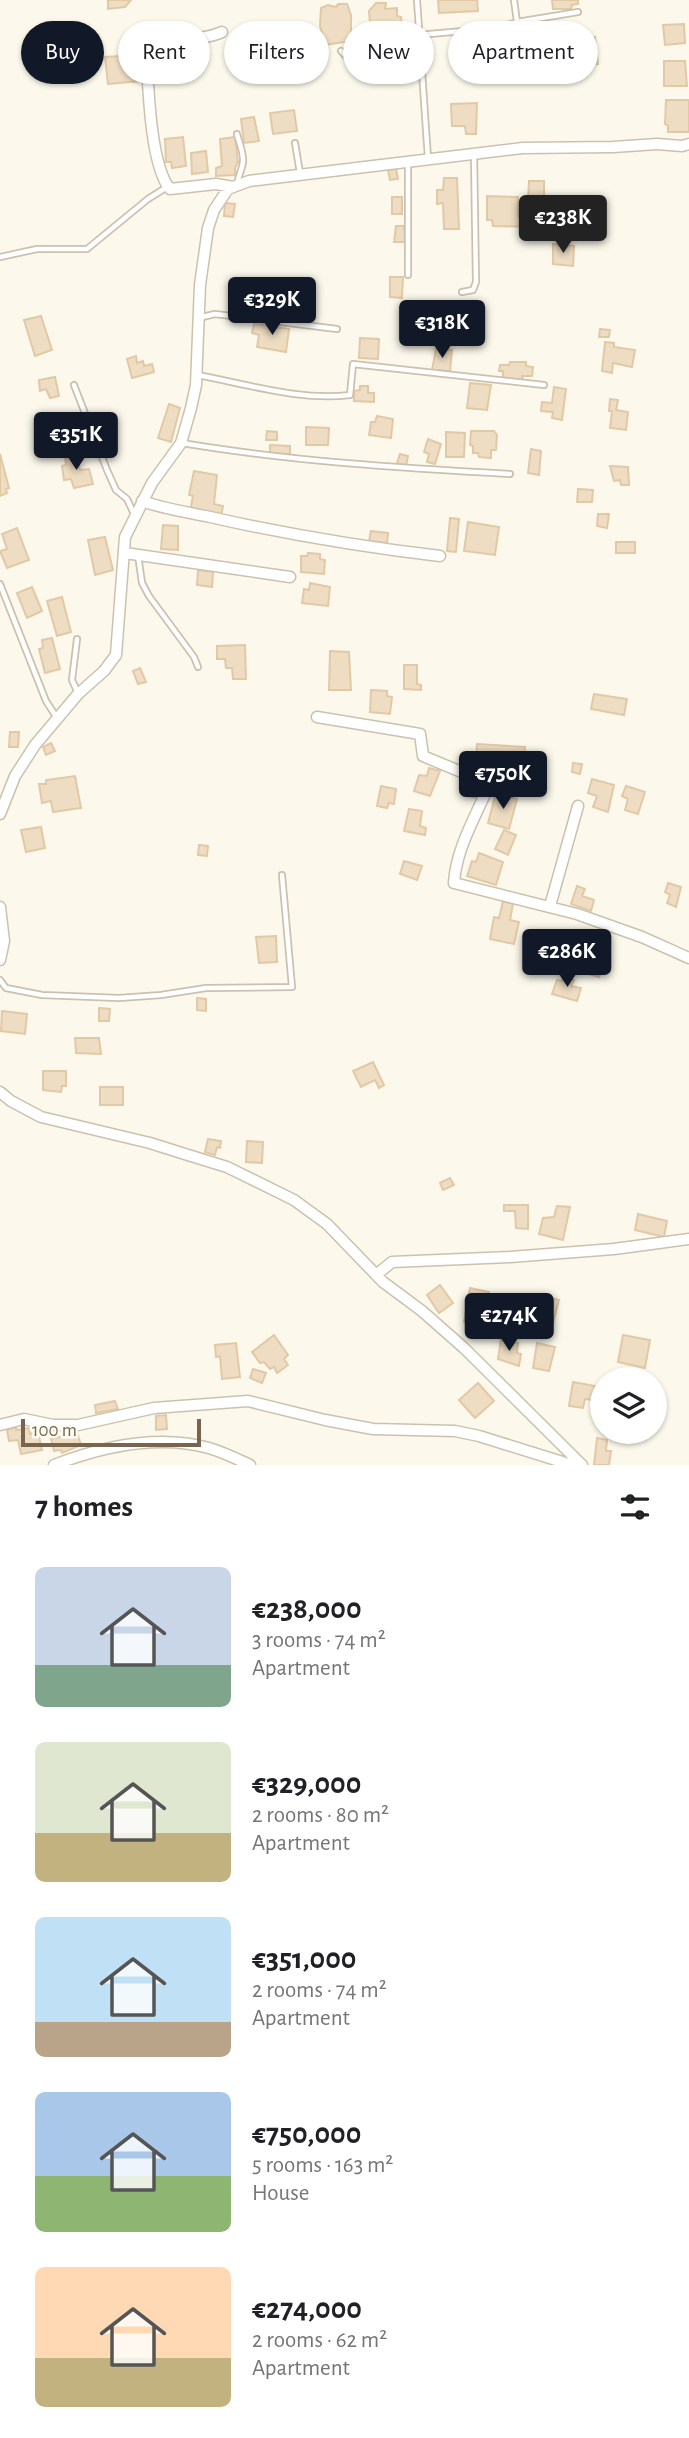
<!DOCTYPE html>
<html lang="en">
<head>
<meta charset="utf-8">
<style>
  :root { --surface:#fff; --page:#f6f6f6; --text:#202124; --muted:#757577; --accent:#111827 }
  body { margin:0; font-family:"Alegreya Sans",sans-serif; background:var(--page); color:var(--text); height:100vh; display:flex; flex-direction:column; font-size:26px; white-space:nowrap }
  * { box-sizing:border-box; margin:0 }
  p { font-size:23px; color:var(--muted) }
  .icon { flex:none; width:38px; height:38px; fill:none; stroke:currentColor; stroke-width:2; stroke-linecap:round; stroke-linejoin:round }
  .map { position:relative; height:1465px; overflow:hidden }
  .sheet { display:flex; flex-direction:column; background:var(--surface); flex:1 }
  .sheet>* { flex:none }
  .hud { position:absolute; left:21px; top:21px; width:648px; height:63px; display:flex; gap:14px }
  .tools { position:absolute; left:590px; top:1367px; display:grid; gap:14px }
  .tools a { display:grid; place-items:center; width:77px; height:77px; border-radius:50%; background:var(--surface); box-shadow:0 2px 5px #0004; font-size:35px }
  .scale { position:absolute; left:21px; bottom:18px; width:180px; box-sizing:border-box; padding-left:7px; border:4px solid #77654f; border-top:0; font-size:19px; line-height:24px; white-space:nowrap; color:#77654f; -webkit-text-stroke:5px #fefcf3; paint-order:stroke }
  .price { position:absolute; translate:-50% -60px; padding:0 16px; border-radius:7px; background:var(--accent); color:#fff; font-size:23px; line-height:46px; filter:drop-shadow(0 2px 4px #0008) }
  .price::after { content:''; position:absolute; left:50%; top:42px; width:21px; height:16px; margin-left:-10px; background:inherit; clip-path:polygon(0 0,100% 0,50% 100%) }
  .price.selected { background:#222; color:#fff }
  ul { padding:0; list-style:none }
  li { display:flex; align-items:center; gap:21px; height:175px; padding:0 35px }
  li span { display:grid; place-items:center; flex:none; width:196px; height:140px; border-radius:10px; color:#555 }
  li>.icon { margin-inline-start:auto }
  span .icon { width:84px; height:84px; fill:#fffc; stroke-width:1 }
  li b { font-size:30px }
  h2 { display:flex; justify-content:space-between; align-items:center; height:84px; padding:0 35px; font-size:30px }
  .pill { padding:0 24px; border-radius:32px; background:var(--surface); box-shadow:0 2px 5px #0004; font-size:24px; line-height:63px }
  .pill.selected { background:var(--accent); color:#fff }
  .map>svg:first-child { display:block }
</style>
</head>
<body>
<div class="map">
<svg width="689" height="1465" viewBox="0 0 689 1465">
  <rect width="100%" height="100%" fill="#fcf9ec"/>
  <path fill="#eeddc3" stroke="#e2c9a6" stroke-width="2" d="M108,0H131L125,7L108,9Z
    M438,0H477L478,11L439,13Z
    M552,0H578V4L572,5L571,9H553Z
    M376,3H386L385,9L397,8V16L401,17L402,24L405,25L406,41H378V36L371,35L369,11Z
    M338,4H347L351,15V41L324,45L320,25L321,8L328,5L336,7Z
    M684,24L685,43L665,45L663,25Z
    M595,37L598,64L571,67L568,41Z
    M249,38L250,52H246V61L237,62L234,39Z
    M477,51L479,72L465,73L464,54Z
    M121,56L122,61L139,58L141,81L108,84L105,57Z
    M179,57L180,75L160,77L158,61Z
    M664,61H685L687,86H664Z
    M666,100H689V132H668V126L665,124Z
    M477,103L476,134H466L465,126H452L451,104Z
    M294,110L297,131L273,134L270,113Z
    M254,117L259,141L244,143L241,119Z
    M183,137L186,166L172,168L171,162H166L165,139Z
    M235,137L238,162L235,168V175L216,176V168L222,166L220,139Z
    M206,151L208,172L192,174L191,153Z
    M396,169L398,179L390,180L388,170Z
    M444,178H457L459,229H444L443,203L437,204V190H443Z
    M529,181H544V197H550L549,219L539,218L538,227L493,226L492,220H487V196L518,197V216H527Z
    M392,197H402V214H392Z
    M225,203L235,204L233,217L224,216Z
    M561,203L581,205L580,223L558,221V227H553V209H561Z
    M396,226H404L405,242H394Z
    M553,244L574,246L573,266L553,264Z
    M390,277H403L402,298L390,297Z
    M446,312V331H430L431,313Z
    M458,315L474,316L473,334L457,331Z
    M41,316L52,350L35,356L24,320Z
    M254,324L289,329L286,352L257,347L259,335L252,333Z
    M600,329L610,330L609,337H599Z
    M360,338L379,339L378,359L359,358Z
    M605,342L614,343V347L635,350L632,367L613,363L612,373L602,371Z
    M436,349L452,350L450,371L432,370Z
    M136,356L137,363L143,361L144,366L152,364L154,372L132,378L127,359Z
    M510,362H526V366L533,367L532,376H522L523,380L503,379V371H499L500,365H509Z
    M55,377L59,396L50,398L46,389L40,391L39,380Z
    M470,383L491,385L487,410L467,408Z
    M360,386H368V393H374V402L354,401V391L360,390Z
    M554,387L566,389L562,420L552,418L553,412L541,411L542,402L552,403Z
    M610,399L618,400L616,410L628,412L626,430L610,428L612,411H609Z
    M169,404L180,408L171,442L158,438Z
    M377,416L393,419L391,438L369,435L371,422H375Z
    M306,427L329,428L328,445H306Z
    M267,431L277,432V440H266Z
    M471,431H494L497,435L496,450H491V458L479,457L478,453H473V446L470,445Z
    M446,432L465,433L464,457H446Z
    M428,439L441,444L435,464L427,462L429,454L424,452Z
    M270,445L290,446V454H270Z
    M531,449L541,451L539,475L528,473Z
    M0,454L9,488L6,489L7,493L0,496Z
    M76,454L80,470L89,469L93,484L74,488L71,479L64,480L62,466L66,465L65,455Z
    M400,454L408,456L406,466L397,463Z
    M610,466L628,467L629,485H621L620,480L614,481Z
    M194,471L217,475L214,504L223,506L221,517L190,512L193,496L189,495Z
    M578,489L593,490L592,502H577Z
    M598,514H609L607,528L597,526Z
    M450,518L459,519L456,552L447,551Z
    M468,522L499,527L495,555L464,551Z
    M163,525L178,526V550L161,549Z
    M17,528L29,560L7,568L0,551L7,549L2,534Z
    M371,531L388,533L387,543L369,541Z
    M105,537L113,570L95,575L88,540Z
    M616,542H635V553H616Z
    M308,553L320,554V559L325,560L324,574L301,572V556H307Z
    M198,570L213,572L212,587L197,585Z
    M310,583L330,587L328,606L302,603L304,589L309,590Z
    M32,587L42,611L27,618L17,593Z
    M62,597L71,632L57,636L47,601Z
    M52,638L60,669L45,673L39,649L43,648L42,640Z
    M245,645L246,679H233L232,668H226L225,659H217V646Z
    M330,651L349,652L351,690H329Z
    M404,665H417V684L421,685V690L404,689Z
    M140,668L146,682L138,684L133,671Z
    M371,690L387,691V696L392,697L390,714L370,712Z
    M594,694L627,699L624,715L591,709Z
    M10,732H19L18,747H9Z
    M51,743L55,751L46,755L43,747Z
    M477,744L525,747L523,769L512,768V763L488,762V767L476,766Z
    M573,763L582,764L580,774L572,772Z
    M429,768L440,771L430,796L414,791L419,775L427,776Z
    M75,776L81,808L53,812L51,801L42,803L39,784H46V780Z
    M592,779L614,785L608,812L593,807L597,796L588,793Z
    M470,784L481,786L478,798L468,796Z
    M381,786L396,789L394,804L389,803L387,808L377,806Z
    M626,786L645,792L638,814L625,810L628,799L622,796Z
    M496,793L517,799L509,829L488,823Z
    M409,809L422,811L420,826L426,828L425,835L404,831Z
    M41,827L45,848L26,852L21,830Z
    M504,830L516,835L508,855L495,849Z
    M199,845L208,846L207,856L198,855Z
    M479,853L503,862L496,885L467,876L472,861L476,862Z
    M404,861L422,866L417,880L400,874Z
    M668,883L681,887L676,907L667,903L670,895L665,892Z
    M577,886L585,889L582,896L594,900L591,911L571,904Z
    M503,901L513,904L510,920L519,922L514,944L490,939L494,917L499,918Z
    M276,936L277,962L259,963L256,937Z
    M589,941L610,948L599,977L579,971Z
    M563,976L574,980L571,986L581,988L577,1001L552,994L557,980L562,981Z
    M197,998L206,999V1011L197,1010Z
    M99,1008L110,1009L109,1021H99Z
    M2,1011L27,1014L25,1034L1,1031Z
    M75,1038H99L101,1054L76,1053Z
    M373,1062L384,1085L379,1088L375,1080L361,1087L353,1071Z
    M43,1071H66V1086H62L61,1092L43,1090Z
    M100,1087H123V1105H100Z
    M208,1139L221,1141L220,1148L217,1147L215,1155L205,1152Z
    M247,1141L263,1142L262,1163L246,1162Z
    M450,1178L454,1185L443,1190L440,1183Z
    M504,1205H528V1229L516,1228L515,1211H504Z
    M557,1206L570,1207L563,1240L539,1234L543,1218L554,1217Z
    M638,1214L667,1221L664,1237L635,1230Z
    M440,1285L453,1303L439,1313L427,1295Z
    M470,1288L489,1292L482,1326L464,1322Z
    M543,1296L559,1300L553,1323L536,1318Z
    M274,1335L288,1355L284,1359L288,1365L277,1373L274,1367L270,1369L264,1362L260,1363L252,1352Z
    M623,1335L650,1340L645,1368L618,1362Z
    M501,1340L518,1343L517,1353L521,1354L519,1366L498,1359Z
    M236,1343L240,1377L222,1379L220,1356L216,1357L215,1345Z
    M537,1343L555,1347L549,1371L533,1368Z
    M253,1369L266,1373L262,1383L250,1378Z
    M573,1382L595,1386L592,1400L585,1399L583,1408L569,1406Z
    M478,1383L494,1401L475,1418L459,1400Z
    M115,1401L118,1409L96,1413L95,1405Z
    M166,1415L167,1429L156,1430V1416Z
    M16,1427V1430L29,1428L30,1434L38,1432L42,1450L21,1454L18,1440L9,1441L7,1430Z
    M77,1433L81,1445L62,1453L61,1450L54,1451L51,1439Z
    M597,1438L607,1440L606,1451H611L609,1465H594Z"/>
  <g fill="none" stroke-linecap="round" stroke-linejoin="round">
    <g stroke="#ccc1af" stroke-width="8">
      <path id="service" d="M417,0L428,158
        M514,0L517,22
        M418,35L498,28L517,22L578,12
        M341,51L355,66L374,70L420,65
        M237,134C239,143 244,153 243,162C242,170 238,176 237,185
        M295,143L300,173
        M408,163V275
        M0,257L37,249H87L148,199L167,187
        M462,292L473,290L476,282L474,155
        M198,318L215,314L337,329
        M197,375C247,384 299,401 350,395L353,364L544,385
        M74,385L107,470L116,490L127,499L134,514
        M182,443C290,461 400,468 510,474
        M138,555L142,583L149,596L194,657L198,667
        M0,584L46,701L57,718
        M77,639L72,680L78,693
        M0,980L6,988L42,995L119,998L161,995L206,988L292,987L282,875"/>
    </g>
    <g stroke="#ccc1af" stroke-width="13">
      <path id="minor" d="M222,32C198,43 171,35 146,44C148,77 149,164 170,189L216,184L233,187
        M142,501C164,509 187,512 210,517C286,534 363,547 440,556
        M125,553L290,577
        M317,717L420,734L423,756L483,781L488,787C475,818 456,849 454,883L577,914L642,937L689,958
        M0,814L15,776L35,745L78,694L104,671L116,655L125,537L152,483L181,443L191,408L196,385L200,285L208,228L214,210L228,189L249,181L523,148L613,147L657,144L682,146L689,144
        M550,906L578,806
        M0,907L4,941L0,960
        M0,1092L11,1101L41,1117L150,1143L188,1155L227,1167L294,1200L327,1224L383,1282L422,1311L464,1348L582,1465
        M376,1275L392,1262L510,1257L614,1249L689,1239
        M0,1425L24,1419L53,1425H78L154,1408L248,1401L325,1420L373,1429L455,1431L479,1436L572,1465
        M54,1465C103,1446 158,1434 209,1448C223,1452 237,1459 250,1465"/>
    </g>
    <use href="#service" stroke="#fff" stroke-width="4.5"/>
    <use href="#minor" stroke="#fff" stroke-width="10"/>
  </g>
</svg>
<div class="tools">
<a><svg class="icon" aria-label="layers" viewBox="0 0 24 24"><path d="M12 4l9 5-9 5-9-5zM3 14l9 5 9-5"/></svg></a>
</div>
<div class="scale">100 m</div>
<b class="price selected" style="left:563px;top:255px">€238K</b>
<b class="price" style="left:272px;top:337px">€329K</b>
<b class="price" style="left:442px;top:360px">€318K</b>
<b class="price" style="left:76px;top:472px">€351K</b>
<b class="price" style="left:503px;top:811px">€750K</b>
<b class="price" style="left:567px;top:989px">€286K</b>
<b class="price" style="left:509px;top:1353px">€274K</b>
<div class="hud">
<a class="pill selected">Buy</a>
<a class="pill">Rent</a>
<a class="pill">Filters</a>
<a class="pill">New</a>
<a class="pill">Apartment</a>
</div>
</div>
<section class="sheet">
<h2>7 homes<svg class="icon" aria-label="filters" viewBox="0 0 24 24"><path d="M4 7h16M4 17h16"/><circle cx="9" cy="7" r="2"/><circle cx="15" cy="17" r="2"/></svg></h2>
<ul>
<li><span style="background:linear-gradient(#c9d6e8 70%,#7fa58c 0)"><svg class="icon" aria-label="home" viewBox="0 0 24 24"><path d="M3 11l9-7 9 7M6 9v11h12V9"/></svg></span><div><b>€238,000</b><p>3 rooms · 74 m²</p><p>Apartment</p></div></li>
<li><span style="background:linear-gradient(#dfe7d0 65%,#c2b280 0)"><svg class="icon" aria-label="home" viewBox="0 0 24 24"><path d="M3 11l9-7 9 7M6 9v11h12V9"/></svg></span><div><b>€329,000</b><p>2 rooms · 80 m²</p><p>Apartment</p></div></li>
<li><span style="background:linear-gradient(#bfe0f5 75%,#b9a48a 0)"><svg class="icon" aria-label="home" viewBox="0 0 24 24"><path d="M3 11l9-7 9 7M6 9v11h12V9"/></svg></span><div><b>€351,000</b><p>2 rooms · 74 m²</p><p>Apartment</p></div></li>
<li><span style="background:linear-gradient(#a9c7e8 60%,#8fb573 0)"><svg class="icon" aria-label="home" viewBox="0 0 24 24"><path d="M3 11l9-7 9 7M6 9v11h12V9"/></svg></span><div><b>€750,000</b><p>5 rooms · 163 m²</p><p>House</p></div></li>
<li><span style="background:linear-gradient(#ffd9b3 65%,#c2b280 0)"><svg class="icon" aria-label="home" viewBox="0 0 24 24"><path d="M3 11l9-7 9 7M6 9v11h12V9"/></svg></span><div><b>€274,000</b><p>2 rooms · 62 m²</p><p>Apartment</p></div></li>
</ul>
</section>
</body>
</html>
